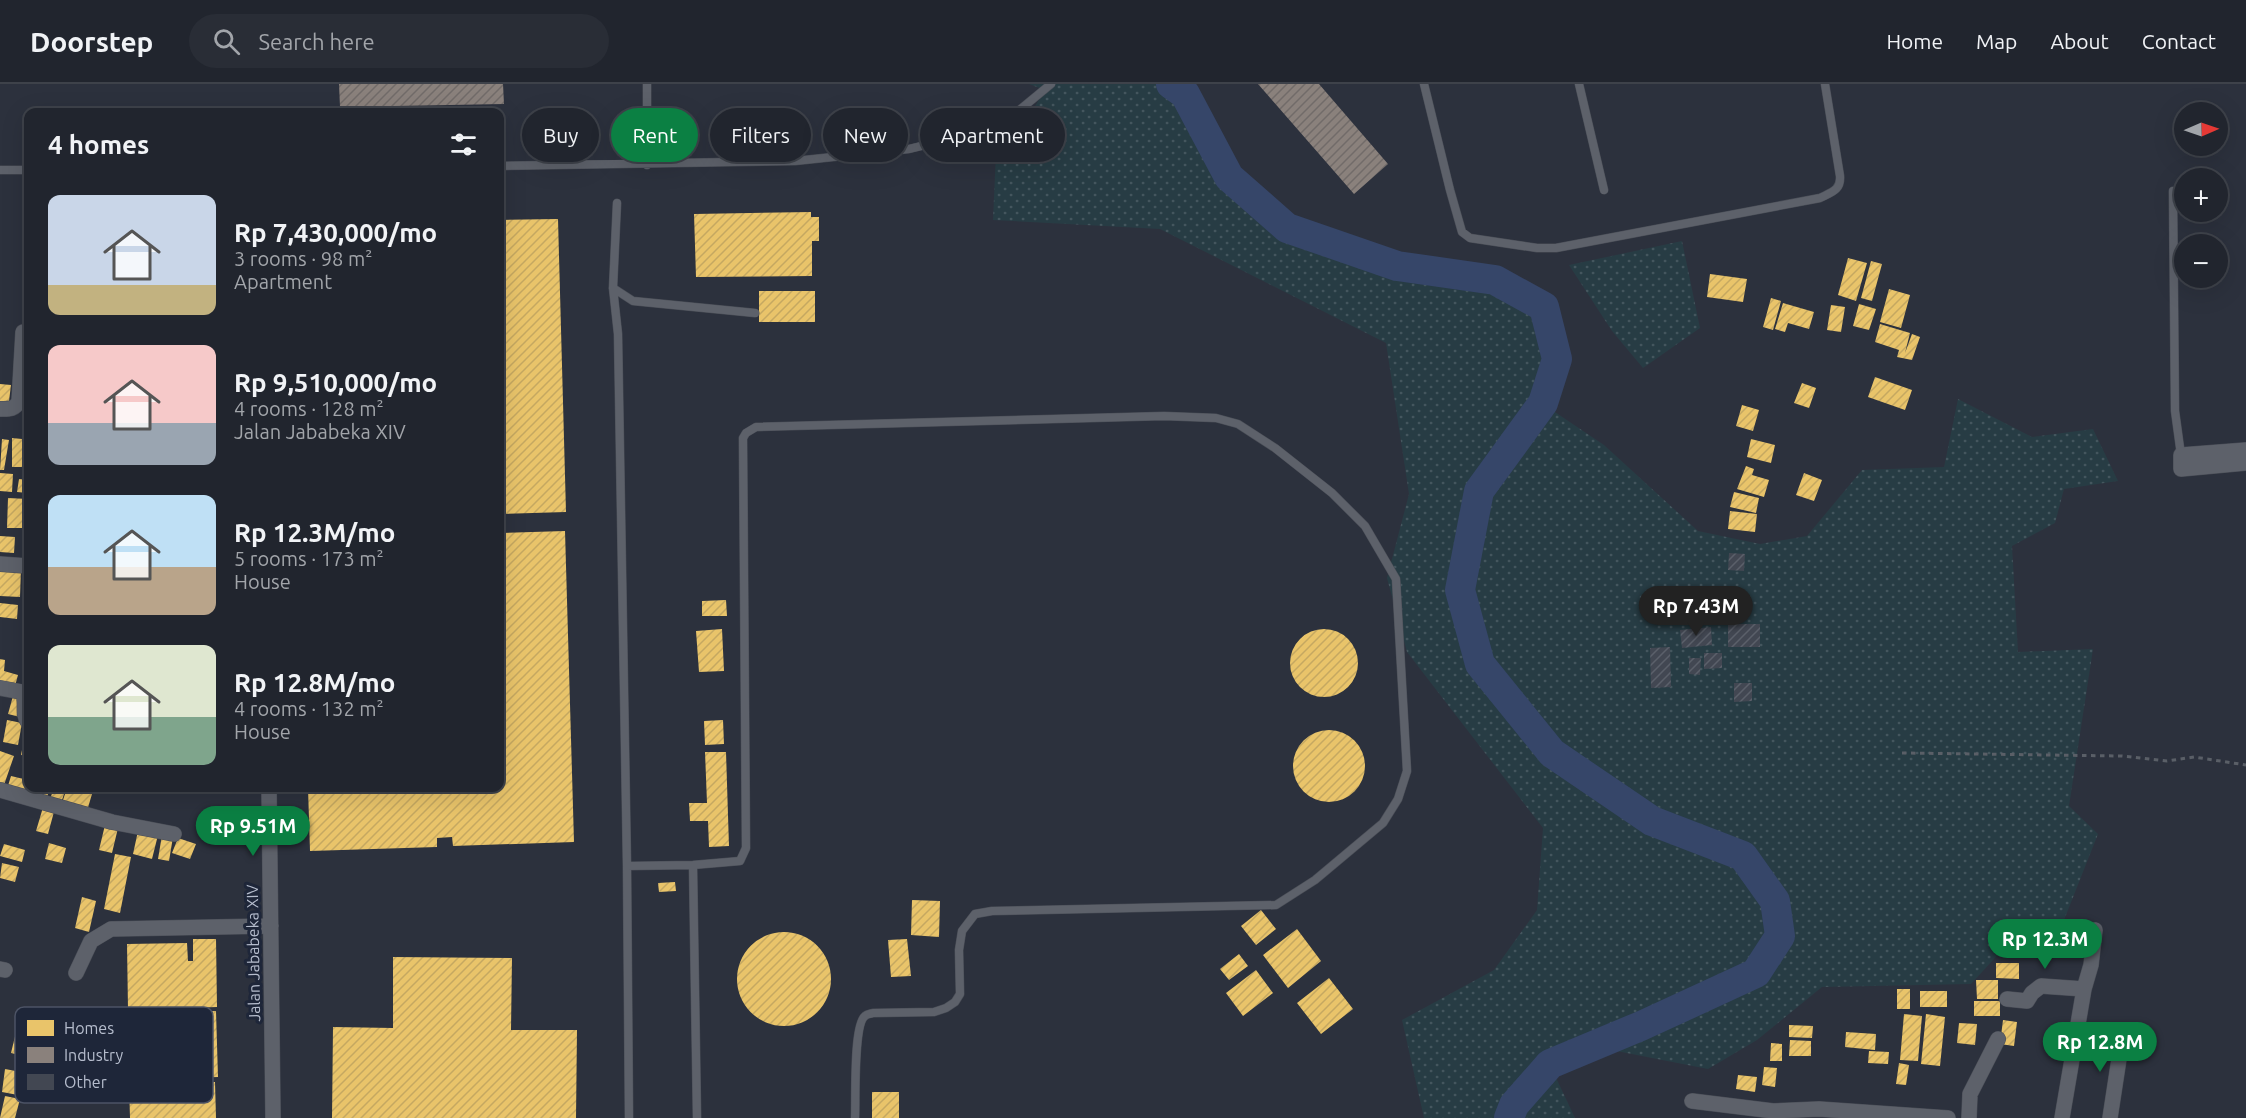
<!DOCTYPE html>
<html lang="en">
<head>
<meta charset="utf-8">
<style>
  :root { --surface:#21252e; --page:#292d36; --text:#f1f3f6; --muted:#a2a5aa; --line:#3e424a; --accent:#0b8043 }
  body { margin:0; font-family:Ubuntu,sans-serif; background:var(--page); color:var(--text); height:100vh; display:flex; flex-direction:column; font-size:22px; white-space:nowrap }
  * { box-sizing:border-box; margin:0 }
  p { font-size:20px; color:var(--muted) }
  .icon { flex:none; width:33px; height:33px; fill:none; stroke:currentColor; stroke-width:2; stroke-linecap:round; stroke-linejoin:round }
  .map { position:relative; flex:1; overflow:hidden }
  .details { position:absolute; left:24px; top:24px; width:480px; height:684px; display:flex; flex-direction:column; background:var(--surface); border-radius:12px; box-shadow:0 6px 24px #0002,0 0 0 2px var(--line) }
  .details>* { flex:none }
  .hud { position:absolute; left:522px; top:24px; width:570px; height:54px; display:flex; gap:12px }
  .needle { width:39px; rotate:88deg }
  .controls { position:absolute; left:2174px; top:18px; display:grid; gap:12px }
  .controls a { display:grid; place-items:center; width:54px; height:54px; border-radius:50%; background:var(--surface); box-shadow:0 6px 24px #0002,0 0 0 2px var(--line); font-size:30px }
  .price { position:absolute; translate:-50% -51px; padding:0 14px; border-radius:21px; background:var(--accent); color:#fff; font-size:20px; line-height:39px; filter:drop-shadow(0 2px 3px #0008) }
  .price::after { content:''; position:absolute; left:50%; top:36px; width:18px; height:14px; margin-left:-9px; background:inherit; clip-path:polygon(0 0,100% 0,50% 100%) }
  .price.on { background:#222; color:#fff }
  ul { padding:0; list-style:none }
  li { display:flex; align-items:center; gap:18px; height:150px; padding:0 24px }
  li span { display:grid; place-items:center; flex:none; width:168px; height:120px; border-radius:12px; color:#555 }
  li>.icon { margin-inline-start:auto }
  span .icon { width:72px; height:72px; fill:#fffc; stroke-width:1 }
  li b { font-size:26px }
  h2 { display:flex; justify-content:space-between; align-items:center; height:72px; padding:0 24px; font-size:26px }
  .tag { padding:0 21px; border-radius:27px; background:var(--surface); box-shadow:0 6px 24px #0002,0 0 0 2px var(--line); font-size:21px; line-height:54px }
  .tag.on { background:var(--accent); color:#fff }
  header { display:flex; align-items:center; gap:36px; box-sizing:border-box; height:84px; padding:0 30px; background:var(--surface); border-bottom:2px solid var(--line) }
  header strong { font-size:28px }
  nav { display:flex; gap:33px; margin-inline-start:auto; font-size:21px }
  .search { width:420px; height:54px; background:var(--page); display:flex; align-items:center; gap:15px; box-sizing:border-box; padding:0 21px; border-radius:33px; color:var(--muted); font-size:22px }
  .map>svg:first-child { display:block }
</style>
</head>
<body>
<header>
<strong>Doorstep</strong>
<div class="search"><svg class="icon" aria-label="search" viewBox="0 0 24 24"><circle cx="10" cy="10" r="6"/><path d="M15 15l6 6"/></svg>Search here</div>
<nav><a>Home</a><a>Map</a><a>About</a><a>Contact</a></nav>
</header>
<div class="map">
<svg width="2246" height="1034" viewBox="0 0 2246 1034">
  <defs>
    <pattern id="grass-dots" width="8" height="8" patternUnits="userSpaceOnUse" patternTransform="scale(1.5)"><rect width="8" height="8" fill="#273c44"/><path d="M2 2h.1M6 6h.1" fill="none" stroke="#44565e" stroke-width="1.8" stroke-linecap="round"/></pattern>
    <pattern id="homes-hatch" width="6" height="6" patternUnits="userSpaceOnUse" patternTransform="scale(1.5)"><rect width="6" height="6" fill="#e9c46a"/><path d="M-1 1l2-2M0 6l6-6M5 7l2-2" fill="none" stroke="#c5a861"/></pattern>
    <pattern id="industry-hatch" width="6" height="6" patternUnits="userSpaceOnUse" patternTransform="scale(1.5)"><rect width="6" height="6" fill="#8a817c"/><path d="M-1 1l2-2M0 6l6-6M5 7l2-2" fill="none" stroke="#716b69"/></pattern>
    <pattern id="building-hatch" width="6" height="6" patternUnits="userSpaceOnUse" patternTransform="scale(1.5)"><rect width="6" height="6" fill="#424752"/><path d="M-1 1l2-2M0 6l6-6M5 7l2-2" fill="none" stroke="#5b606a"/></pattern>
  </defs>
  <rect width="100%" height="100%" fill="#2c313d"/>
  <path fill="url(#grass-dots)" d="M1029,0H1171L1185,10L1229,93L1287,144L1397,182L1495,196L1544,223L1557,275L1543,320L1604,361L1698,447L1760,460L1807,452L1862,386L1944,383L1958,315L2032,353L2093,345L2118,397L2064,405L2055,439L2012,462L2018,568L2093,565L2069,722L2098,750L2064,836L2004,864L1971,900L1822,903L1757,956L1708,985L1591,962L1550,981L1575,1034H1424L1402,936L1494,886L1537,826L1543,744L1407,568L1387,494L1409,410L1386,259L1160,145L993,136L996,69L1029,32L1045,6Z
    M1682,157L1700,244L1643,284L1612,247L1569,181Z"/>
  <path fill="url(#homes-hatch)" d="M811,128V133H819V157H812V192L696,193L694,130Z
    M558,135L566,428L500,430V136Z
    M1848,174L1867,179L1856,217L1838,211Z
    M1871,177L1882,180L1872,217L1861,214Z
    M1710,190L1747,195L1743,218L1707,213Z
    M1889,205L1910,211L1901,244L1880,238Z
    M759,207H815V238H759Z
    M1771,214L1781,217L1773,246L1763,243Z
    M1783,219L1814,228L1809,245L1788,239L1785,248L1775,245Z
    M1859,220L1876,225L1869,246L1853,242Z
    M1831,221L1845,223L1841,248L1827,246Z
    M1880,240L1910,249L1905,269L1912,250L1920,253L1912,276L1897,273L1899,266L1875,258Z
    M1875,293L1912,306L1905,326L1868,313Z
    M1802,299L1816,304L1809,324L1794,319Z
    M0,300L11,301L9,317H0Z
    M1742,321L1759,326L1753,347L1736,342Z
    M12,354L22,355V383H12Z
    M2,355L9,356L4,386H0Z
    M1751,355L1775,361L1771,379L1747,373Z
    M1746,382L1754,385L1752,391L1769,396L1764,413L1737,405Z
    M0,389L13,390L12,408L0,407Z
    M1804,389L1822,396L1814,417L1796,411Z
    M19,395L28,396V409L17,408Z
    M1734,408L1759,414L1756,429L1730,423Z
    M8,414L28,415L27,444H7Z
    M1730,427L1757,430L1755,448L1728,445Z
    M565,447L574,758L453,762L452,753L437,754V763L310,767L308,704H500V449Z
    M0,452L15,453L14,469L0,468Z
    M0,484L21,485L20,513L0,512Z
    M726,516L727,532H702V517Z
    M0,519L18,521L17,535L0,533Z
    M1290 579a34 34 0 1 1 68 0a34 34 0 1 1-68 0Z
    M722,545L724,587L699,588L696,547Z
    M0,575L5,576L4,587L18,591L15,602L0,605Z
    M13,612L25,615L20,633L8,630Z
    M7,636L22,639L18,661L3,658Z
    M723,636L724,660L705,661L704,637Z
    M1293 682a36 36 0 1 1 72 0a36 36 0 1 1-72 0Z
    M26,646H28V672L21,671Z
    M0,667L14,672L4,701L0,699Z
    M705,668H726L729,762L709,763L708,737H690L689,719H707Z
    M11,692L28,696V704H49L47,715L7,705Z
    M54,704H66L61,719L50,715Z
    M67,704L92,710L87,727L62,719Z
    M44,720L55,724L48,750L36,747Z
    M105,741L118,744L112,769L99,766Z
    M138,747L158,751L152,775L133,770Z
    M162,751L173,753L169,777L158,775Z
    M178,754L196,760L190,775L172,769Z
    M49,759L66,764L62,779L45,775Z
    M4,760L25,766L22,778L0,772Z
    M115,770L131,773L120,829L104,825Z
    M2,779L19,783L15,798L0,794Z
    M675,798L676,807L659,808L658,799Z
    M82,813L96,817L89,848L75,844Z
    M912,816L940,817L939,853L911,851Z
    M1261,826L1276,845L1256,861L1241,842Z
    M1297,845L1321,877L1288,904L1263,871Z
    M737 895a47 47 0 1 1 94 0a47 47 0 1 1-94 0Z
    M193,855H216L217,923L128,926L127,860L187,859L188,877H193Z
    M907,855L911,892L891,893L888,856Z
    M1239,870L1248,882L1229,896L1220,885Z
    M393,873L512,874L511,946H577L576,1034H332L333,943L393,944Z
    M1996,879H2019V895L1996,894Z
    M1256,886L1273,909L1243,932L1226,909Z
    M1329,894L1353,925L1321,950L1297,919Z
    M1976,896H1998V915H1977Z
    M1897,905H1910V925H1897Z
    M1920,907H1947V923H1920Z
    M1974,917H2000V932H1974Z
    M216,927L218,993L129,996L127,930Z
    M1904,930L1922,932L1918,977L1900,976Z
    M1926,930L1945,933L1940,982L1921,980Z
    M2003,936L2017,938L2014,962L2000,960Z
    M1959,939L1977,940L1975,961L1957,959Z
    M18,940L43,946L36,975L11,969Z
    M1789,941L1813,942L1812,954L1789,953Z
    M1846,948L1876,950L1875,966L1845,963Z
    M1790,956L1811,957V972H1789Z
    M1771,959L1782,960V977H1770Z
    M1869,967L1889,968L1888,980L1868,979Z
    M1899,979L1909,981L1906,1001L1896,1000Z
    M1764,983L1777,984L1775,1003L1762,1001Z
    M5,985L21,988L18,1011L2,1008Z
    M1738,991L1757,993L1755,1008L1736,1005Z
    M215,998L216,1034H130L129,1000Z
    M872,1008H899V1034H872Z
    M5,1012L20,1015L15,1034H0Z"/>
  <path fill="url(#industry-hatch)" d="M339,0H503L504,20L340,23Z
    M1258,0H1319L1388,80L1354,110Z"/>
  <g fill="none" stroke-linecap="round" stroke-linejoin="round">
    <path stroke="#364669" stroke-width="30" d="M1171,0L1185,10L1229,93L1287,144L1397,182L1495,196L1544,223L1557,275L1543,319L1479,407L1460,506L1480,580L1552,669L1652,737L1743,772L1775,817L1780,852L1756,889L1641,942L1550,980L1514,1021L1509,1034"/>
  </g>
  <path fill="url(#building-hatch)" d="M1729,469L1745,470L1744,487L1728,486Z
    M1728,540H1760V563H1728Z
    M1711,543L1712,561L1682,564L1680,546Z
    M1670,563L1671,603L1651,604L1650,564Z
    M1704,569H1722V584L1704,585Z
    M1689,574H1701L1700,591L1689,590Z
    M1734,599H1752V617L1734,618Z"/>
  <g fill="none" stroke-linecap="round" stroke-linejoin="round">
    <g stroke="#4a4e57" stroke-width="9">
      <path id="lane" d="M647,0V81
        M1424,0L1450,106L1462,148L1470,154L1537,164H1556L1820,114C1832,108 1841,106 1840,92L1825,0
        M1579,0L1604,106
        M500,82L795,77L909,65L999,43L1051,0
        M0,86H28
        M2173,107L2175,327L2181,371
        M617,119L613,204L618,250L627,782L629,1034
        M613,204L633,217L755,229
        M693,781L697,1034
        M627,782L693,781L740,777L746,764L743,354L746,349L756,343L1164,332L1216,334L1238,340L1275,364L1332,409L1365,442L1396,495L1407,687L1398,715L1383,739L1315,796L1276,821L992,827L975,830L962,847L959,866L960,910L955,918L946,924L934,928L873,929C870,930 867,930 865,932C853,941 856,1017 855,1034"/>
    </g>
    <g stroke="#4a4e57" stroke-width="16">
      <path id="street" d="M0,325C8,325 15,326 19,317L23,248
        M2246,366L2181,371V385L2246,379
        M0,480L28,482
        M0,604L22,608C28,618 21,629 28,638
        M269,704L273,1034
        M0,706L112,738L174,750
        M0,885L5,886
        M76,889L91,857L111,845L271,842
        M2007,915L2027,917L2032,909L2041,902L2084,905
        M2076,955L2109,959L2118,967L2119,975L2110,1034
        M1692,1017L1773,1027L1819,1025L1948,1034
        M1969,1034L1970,1010L1998,955
        M2062,1034L2084,905L2091,881L2095,846"/>
    </g>
    <path stroke="#5a5f67" stroke-width="3" stroke-dasharray="4.5 4.5" stroke-linecap="butt" d="M1902,669L2122,672L2167,677L2194,673L2246,681"/>
    <use href="#lane" stroke="#5d616a" stroke-width="8"/>
    <use href="#street" stroke="#5d616a" stroke-width="15"/>
  </g>
  <g text-anchor="middle" stroke-width="6" stroke-linejoin="round" paint-order="stroke">
    <g font-size="16" fill="#b6bdcd" stroke="#1e2639">
      <text transform="translate(253 869) rotate(-91)" y="6">Jalan Jababeka XIV</text>
    </g>
  </g>
  <rect x="15" y="923" width="198" height="96" rx="9" fill="#1e2639" stroke="#4c5365" stroke-width="1.5"/>
  <rect x="27" y="936" width="27" height="16" fill="#e9c46a"/>
  <rect x="27" y="963" width="27" height="16" fill="#8a817c"/>
  <rect x="27" y="990" width="27" height="16" fill="#424752"/>
  <g font-size="16" fill="#b6bdcd">
    <text x="64" y="950">Homes</text>
    <text x="64" y="977">Industry</text>
    <text x="64" y="1004">Other</text>
  </g>
</svg>
<div class="controls">
<a><svg class="needle" viewBox="-14 -14 28 28"><path d="M0-13l5 13h-10z" fill="#e53935"/><path d="M0 13l5-13h-10z" fill="#a2a5aa"/></svg></a>
<a>+</a>
<a>−</a>
</div>
<b class="price on" style="left:1696px;top:553px">Rp 7.43M</b>
<b class="price" style="left:253px;top:773px">Rp 9.51M</b>
<b class="price" style="left:2045px;top:886px">Rp 12.3M</b>
<b class="price" style="left:2100px;top:989px">Rp 12.8M</b>
<div class="hud">
<a class="tag">Buy</a>
<a class="tag on">Rent</a>
<a class="tag">Filters</a>
<a class="tag">New</a>
<a class="tag">Apartment</a>
</div>
<section class="details">
<h2>4 homes<svg class="icon" aria-label="filters" viewBox="0 0 24 24"><path d="M4 7h16M4 17h16"/><circle cx="9" cy="7" r="2"/><circle cx="15" cy="17" r="2"/></svg></h2>
<ul>
<li><span style="background:linear-gradient(#c9d6e8 75%,#c2b280 0)"><svg class="icon" aria-label="home" viewBox="0 0 24 24"><path d="M3 11l9-7 9 7M6 9v11h12V9"/></svg></span><div><b>Rp 7,430,000/mo</b><p>3 rooms · 98 m²</p><p>Apartment</p></div></li>
<li><span style="background:linear-gradient(#f6c9c9 65%,#9aa5b1 0)"><svg class="icon" aria-label="home" viewBox="0 0 24 24"><path d="M3 11l9-7 9 7M6 9v11h12V9"/></svg></span><div><b>Rp 9,510,000/mo</b><p>4 rooms · 128 m²</p><p>Jalan Jababeka XIV</p></div></li>
<li><span style="background:linear-gradient(#bfe0f5 60%,#b9a48a 0)"><svg class="icon" aria-label="home" viewBox="0 0 24 24"><path d="M3 11l9-7 9 7M6 9v11h12V9"/></svg></span><div><b>Rp 12.3M/mo</b><p>5 rooms · 173 m²</p><p>House</p></div></li>
<li><span style="background:linear-gradient(#dfe7d0 60%,#7fa58c 0)"><svg class="icon" aria-label="home" viewBox="0 0 24 24"><path d="M3 11l9-7 9 7M6 9v11h12V9"/></svg></span><div><b>Rp 12.8M/mo</b><p>4 rooms · 132 m²</p><p>House</p></div></li>
</ul>
</section>
</div>
</body>
</html>
